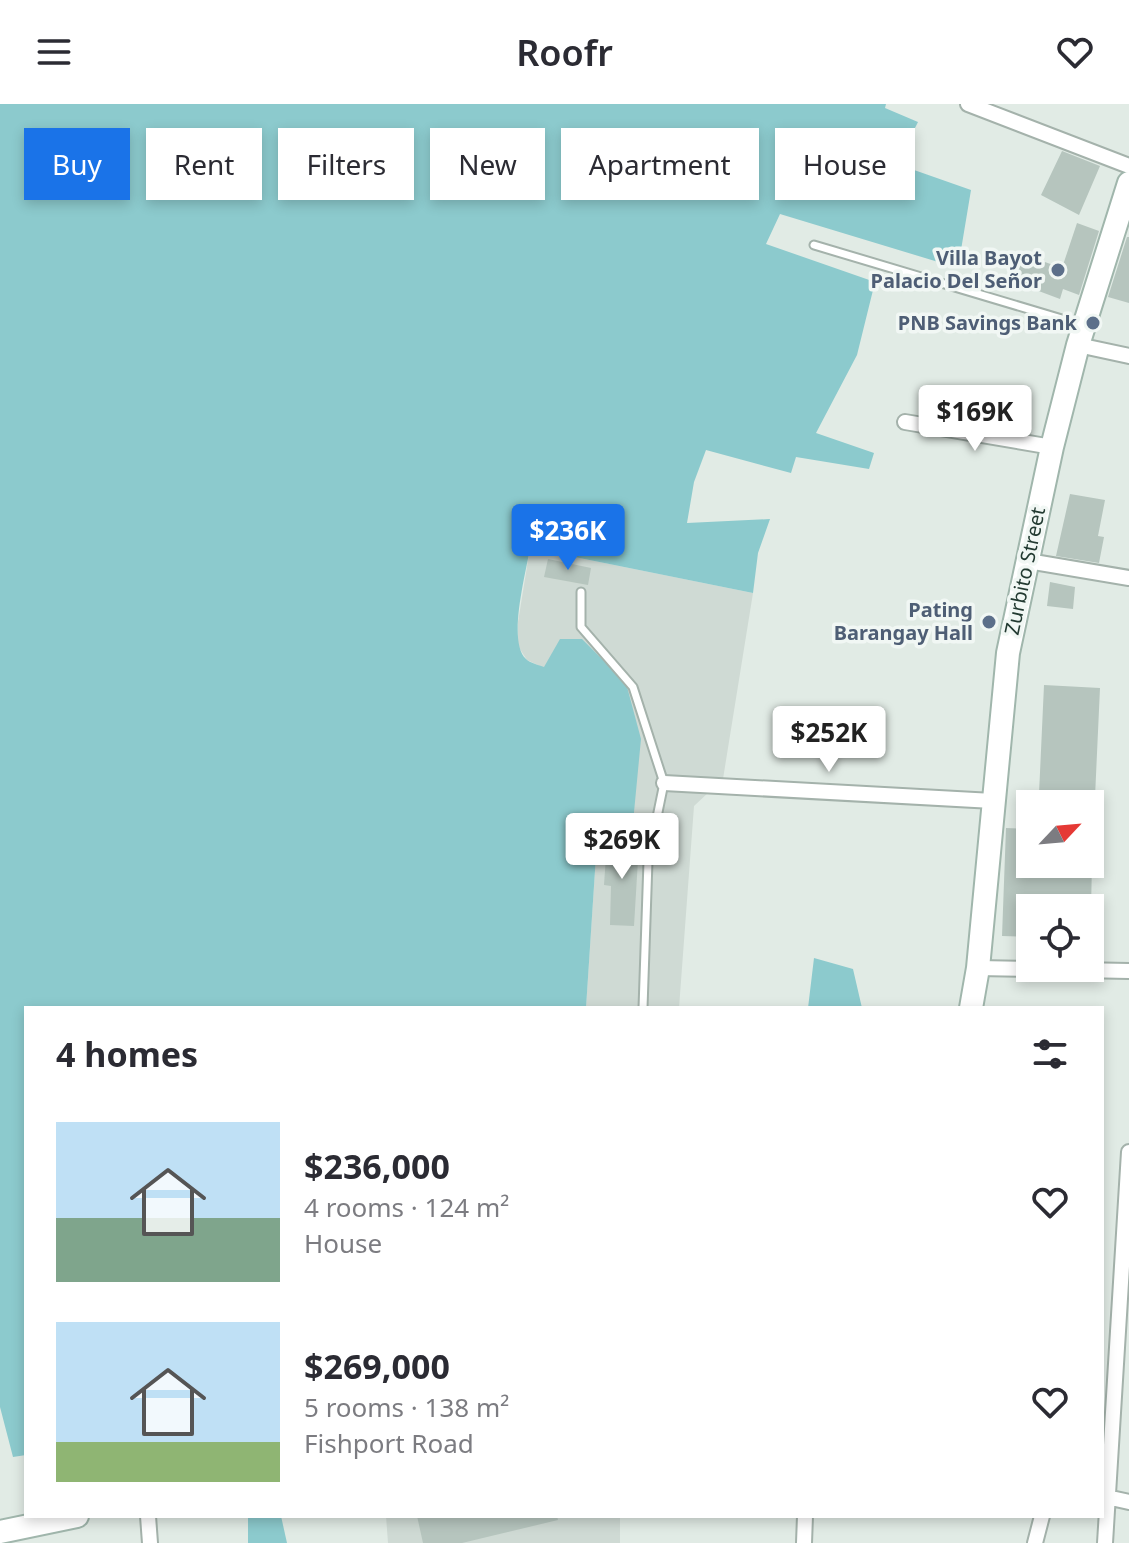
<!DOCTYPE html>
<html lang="en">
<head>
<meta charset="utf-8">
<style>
  :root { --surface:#fff; --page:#f2f2f3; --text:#2b2b33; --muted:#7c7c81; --accent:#1a73e8 }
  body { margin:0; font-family:"Noto Sans",sans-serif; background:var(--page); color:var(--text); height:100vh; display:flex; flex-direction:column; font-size:30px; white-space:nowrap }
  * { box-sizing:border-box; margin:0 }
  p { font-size:26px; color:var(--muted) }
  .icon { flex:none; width:44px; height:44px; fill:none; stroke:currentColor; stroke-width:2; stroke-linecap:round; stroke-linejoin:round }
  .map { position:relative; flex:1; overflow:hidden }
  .details { position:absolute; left:24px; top:902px; width:1080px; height:512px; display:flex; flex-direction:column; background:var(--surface); border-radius:0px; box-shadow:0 4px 12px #0003 }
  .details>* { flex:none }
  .hud { position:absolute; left:24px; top:24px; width:1082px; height:72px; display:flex; gap:16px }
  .needle { width:52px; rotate:64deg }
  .tools { position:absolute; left:1016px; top:686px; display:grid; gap:16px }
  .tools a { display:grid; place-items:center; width:88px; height:88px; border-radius:0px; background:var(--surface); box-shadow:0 4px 12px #0003; font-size:40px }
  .price { position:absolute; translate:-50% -68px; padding:0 18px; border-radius:8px; background:#fff; color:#222; font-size:26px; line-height:52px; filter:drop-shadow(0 2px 4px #0008) }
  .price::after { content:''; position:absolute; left:50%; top:48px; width:24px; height:18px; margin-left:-12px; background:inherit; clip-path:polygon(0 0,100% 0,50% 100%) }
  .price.selected { background:var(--accent); color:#fff }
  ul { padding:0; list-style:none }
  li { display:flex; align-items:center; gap:24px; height:200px; padding:0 32px }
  li span { display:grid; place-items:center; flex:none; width:224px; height:160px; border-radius:0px; color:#555 }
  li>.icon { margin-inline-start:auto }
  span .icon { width:96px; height:96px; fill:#fffc; stroke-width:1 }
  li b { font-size:34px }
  h2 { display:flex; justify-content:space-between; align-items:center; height:96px; padding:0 32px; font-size:34px }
  .pill { padding:0 28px; border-radius:0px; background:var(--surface); box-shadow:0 4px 12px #0003; font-size:28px; line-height:72px }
  .pill.selected { background:var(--accent); color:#fff }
  header { display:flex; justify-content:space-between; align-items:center; height:104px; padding:0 32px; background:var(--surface); font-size:36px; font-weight:600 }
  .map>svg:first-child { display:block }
</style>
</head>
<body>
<header><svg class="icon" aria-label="menu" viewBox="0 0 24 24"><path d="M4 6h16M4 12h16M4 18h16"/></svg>Roofr<svg class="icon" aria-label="heart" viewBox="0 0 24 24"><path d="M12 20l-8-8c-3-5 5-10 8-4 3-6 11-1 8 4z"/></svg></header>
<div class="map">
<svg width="1129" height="1439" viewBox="0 0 1129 1439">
  <rect width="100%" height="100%" fill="#e1ebe5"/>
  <path fill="#cfdad4" d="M530,444L753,489L723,675L694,702L679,904H586L597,735L544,564L527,556L518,542V518Z
    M386,1412H620V1439H388Z"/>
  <path fill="#8ccacd" d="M0,0H886L885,4L918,18L897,60L971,86L958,164L780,110L766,140L875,178L857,251L816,329L874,349L869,365L796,353L791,369L706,346L694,378L687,419L770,415L758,449L753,489L530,444C526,469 507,538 526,555C530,559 539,561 544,563L560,535H582L626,579L641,635L632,729L597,736L586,904H26V1351L13,1353L0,1303Z
    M814,854L853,865L862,904H808Z
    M248,1412H281L287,1439H248Z"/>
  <path fill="#b6c5be" d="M1062,47L1100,62L1079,111L1041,91Z
    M1077,119L1099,127L1079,191L1063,185L1060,195L1012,177L1022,150L1062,164Z
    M1127,133H1129V199L1108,193Z
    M1070,390L1105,396L1098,432L1104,433L1099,459L1056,452Z
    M548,455L591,464L588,481L544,473Z
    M1050,478L1075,483L1073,505L1047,502Z
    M1044,581L1100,584L1095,693L1039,690Z
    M1006,724L1030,725V760H1092L1091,804H1030V833L1002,832Z
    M607,737L639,739L634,822L610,821L611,782L604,781Z
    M417,1412H557L558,1416L462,1439H423Z"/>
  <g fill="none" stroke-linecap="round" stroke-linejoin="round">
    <g stroke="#a4b2ab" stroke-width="11">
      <path id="lane" d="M814,141L1082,221
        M581,488V523L633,583L664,679L648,757L643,904"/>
    </g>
    <g stroke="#a4b2ab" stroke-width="18">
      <path id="street" d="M968,0L1129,62
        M1078,241L1129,252
        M905,318L1052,343
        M1028,457L1129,474
        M664,679L993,697
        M978,864L1129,867
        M1102,1392L1129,1398
        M148,1412L150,1439
        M804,1439L805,1412
        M1035,1439L1042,1412
        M1105,1439L1129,1048"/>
    </g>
    <g stroke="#a0b6ac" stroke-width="26">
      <path id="secondary" d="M971,904L978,864L1008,549L1052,343L1078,241L1129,79
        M0,1428L77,1412"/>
    </g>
    <use href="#lane" stroke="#fff" stroke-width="7"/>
    <use href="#street" stroke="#fff" stroke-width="14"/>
    <use href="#secondary" stroke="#fff" stroke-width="22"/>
  </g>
  <g fill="#5c6f8a" stroke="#f1f7f4" stroke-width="3">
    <circle cx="1058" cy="166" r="8"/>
    <circle cx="1093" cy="219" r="8"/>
    <circle cx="989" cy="518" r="8"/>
  </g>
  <g text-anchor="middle" stroke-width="7" stroke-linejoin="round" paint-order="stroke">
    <g font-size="20" font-weight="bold" fill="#4e5e75" stroke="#f1f7f4" text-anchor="end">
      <text x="1042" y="161">Villa Bayot<tspan x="1042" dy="23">Palacio Del Señor</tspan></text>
      <text x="1077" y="226">PNB Savings Bank</text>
      <text x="973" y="513">Pating<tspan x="973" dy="23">Barangay Hall</tspan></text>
    </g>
    <g font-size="20" fill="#223a31" stroke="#f1f7f4">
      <text transform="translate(1025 467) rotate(-78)" y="7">Zurbito Street</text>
    </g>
  </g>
</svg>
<div class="tools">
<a><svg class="needle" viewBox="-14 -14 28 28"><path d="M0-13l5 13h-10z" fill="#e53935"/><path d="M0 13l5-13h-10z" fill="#7c7c81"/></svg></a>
<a><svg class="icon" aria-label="locate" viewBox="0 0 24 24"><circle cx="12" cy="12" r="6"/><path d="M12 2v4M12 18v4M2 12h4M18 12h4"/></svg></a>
</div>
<b class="price" style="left:975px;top:349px">$169K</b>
<b class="price selected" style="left:568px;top:468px">$236K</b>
<b class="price" style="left:829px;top:670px">$252K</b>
<b class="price" style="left:622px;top:777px">$269K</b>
<div class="hud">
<a class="pill selected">Buy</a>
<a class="pill">Rent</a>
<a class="pill">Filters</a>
<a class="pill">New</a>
<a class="pill">Apartment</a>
<a class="pill">House</a>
</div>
<section class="details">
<h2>4 homes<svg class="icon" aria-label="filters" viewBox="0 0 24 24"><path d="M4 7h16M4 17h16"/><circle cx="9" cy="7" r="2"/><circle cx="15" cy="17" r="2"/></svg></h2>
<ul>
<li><span style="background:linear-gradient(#bfe0f5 60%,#7fa58c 0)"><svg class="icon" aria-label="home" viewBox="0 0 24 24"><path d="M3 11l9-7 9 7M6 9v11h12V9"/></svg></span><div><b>$236,000</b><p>4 rooms · 124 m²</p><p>House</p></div><svg class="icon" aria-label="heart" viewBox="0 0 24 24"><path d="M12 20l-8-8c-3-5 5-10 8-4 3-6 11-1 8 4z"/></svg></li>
<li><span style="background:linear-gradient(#bfe0f5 75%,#8fb573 0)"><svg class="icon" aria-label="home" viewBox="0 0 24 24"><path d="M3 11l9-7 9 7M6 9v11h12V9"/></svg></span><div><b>$269,000</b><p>5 rooms · 138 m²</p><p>Fishport Road</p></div><svg class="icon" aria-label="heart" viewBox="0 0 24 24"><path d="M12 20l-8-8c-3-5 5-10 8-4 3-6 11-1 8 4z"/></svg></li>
</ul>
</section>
</div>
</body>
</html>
